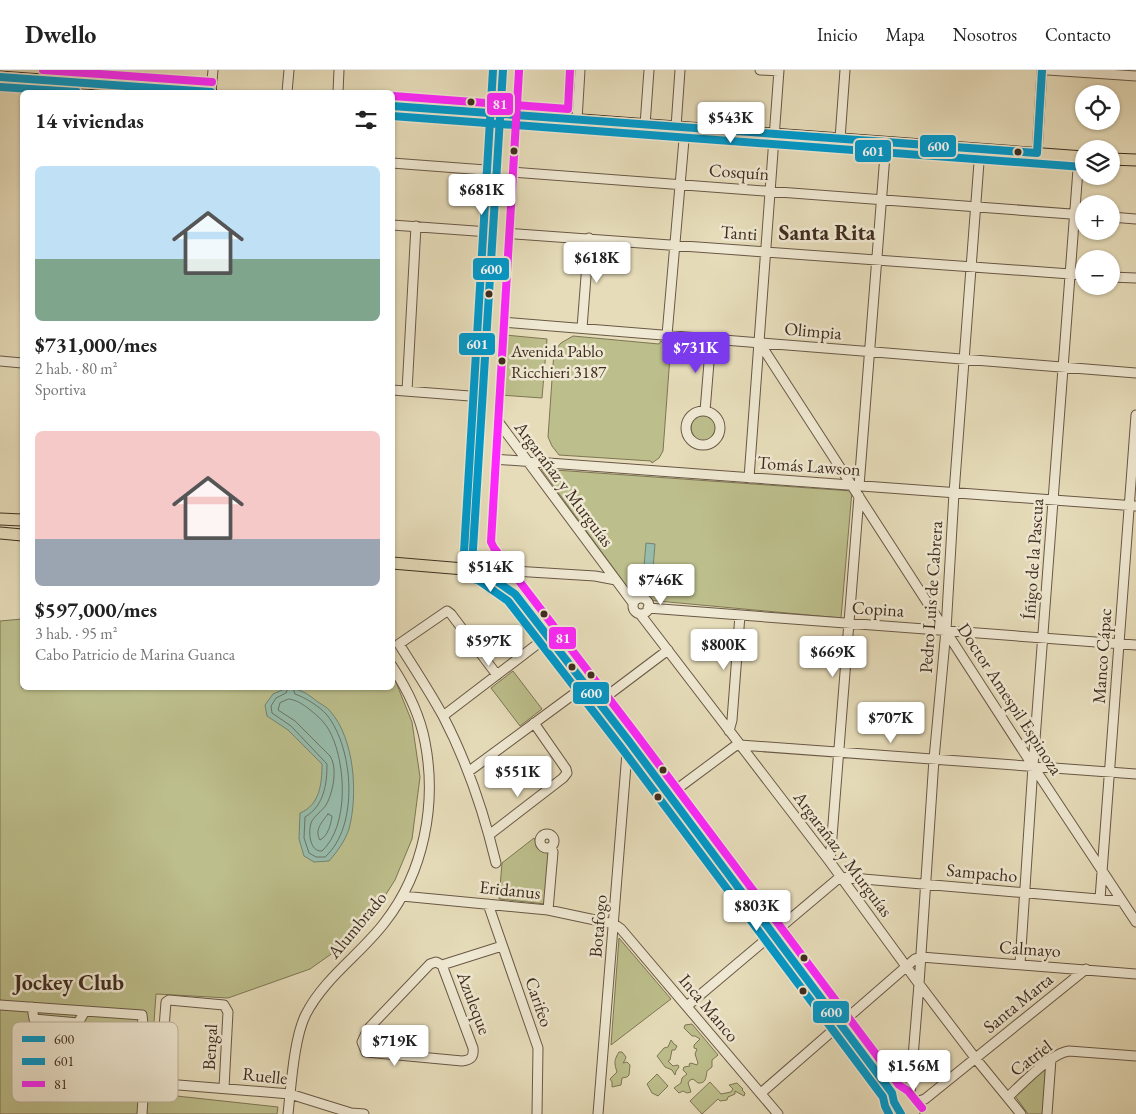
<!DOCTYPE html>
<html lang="es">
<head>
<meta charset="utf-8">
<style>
  :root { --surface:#fff; --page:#f2f2f2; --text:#222; --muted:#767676; --line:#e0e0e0; --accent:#7c3aed }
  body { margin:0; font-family:"EB Garamond",serif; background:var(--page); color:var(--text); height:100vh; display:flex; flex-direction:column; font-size:19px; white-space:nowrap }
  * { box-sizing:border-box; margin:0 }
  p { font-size:16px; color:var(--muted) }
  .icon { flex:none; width:28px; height:28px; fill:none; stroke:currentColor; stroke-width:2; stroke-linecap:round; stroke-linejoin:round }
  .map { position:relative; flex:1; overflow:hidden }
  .drawer { position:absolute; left:20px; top:20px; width:375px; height:600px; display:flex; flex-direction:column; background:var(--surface); border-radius:8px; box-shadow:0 1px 4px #0004 }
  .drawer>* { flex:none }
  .controls { position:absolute; left:1075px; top:15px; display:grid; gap:10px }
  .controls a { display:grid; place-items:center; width:45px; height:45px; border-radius:50%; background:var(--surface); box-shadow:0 1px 4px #0004; font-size:25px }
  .price { position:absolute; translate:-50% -42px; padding:0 11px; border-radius:5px; background:#fff; color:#222; font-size:16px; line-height:32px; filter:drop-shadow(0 1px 2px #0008) }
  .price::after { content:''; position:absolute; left:50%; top:30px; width:15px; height:11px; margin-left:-8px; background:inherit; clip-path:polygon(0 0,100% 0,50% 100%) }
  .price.active { background:var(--accent); color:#fff }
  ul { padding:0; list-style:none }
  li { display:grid; align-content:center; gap:10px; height:265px; padding:0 15px }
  li span { display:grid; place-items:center; height:155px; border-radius:8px; color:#555 }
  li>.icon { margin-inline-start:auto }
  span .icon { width:90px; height:90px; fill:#fffc; stroke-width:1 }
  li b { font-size:21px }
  h2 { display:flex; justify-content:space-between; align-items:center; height:60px; padding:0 15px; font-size:21px }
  header { display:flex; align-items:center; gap:30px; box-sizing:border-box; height:70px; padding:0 25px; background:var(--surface); border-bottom:1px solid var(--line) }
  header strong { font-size:24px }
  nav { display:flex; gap:28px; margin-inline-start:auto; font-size:18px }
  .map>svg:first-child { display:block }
</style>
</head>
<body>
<header>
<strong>Dwello</strong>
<nav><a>Inicio</a><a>Mapa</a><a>Nosotros</a><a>Contacto</a></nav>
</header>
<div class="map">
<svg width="1136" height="1044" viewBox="0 0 1136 1044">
  <rect width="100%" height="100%" fill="#e6dcb9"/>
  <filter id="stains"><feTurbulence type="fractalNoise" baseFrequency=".004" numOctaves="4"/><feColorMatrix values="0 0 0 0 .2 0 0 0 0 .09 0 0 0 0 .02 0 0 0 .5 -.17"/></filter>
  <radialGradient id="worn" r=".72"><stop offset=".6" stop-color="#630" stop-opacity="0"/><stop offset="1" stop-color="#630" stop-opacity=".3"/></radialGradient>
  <path fill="#bcbe8b" stroke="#7e7555" d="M505,265L547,269L542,328L500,325Z
    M573,266L659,274L661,271L669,279L670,286L663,381L659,388L652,393L651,391L559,385L552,376L548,367L554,281L561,273Z
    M691 358a13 13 0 1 1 26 0a13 13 0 1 1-26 0Z
    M541,399L852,421L841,548L636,529Z
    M22,549V618H392L393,605L412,652L420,707L412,769L395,810L371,848L344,875L310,899L228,928L156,924L149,1023L278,1037L277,1044H0V551Z
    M513,601L542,639L520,656L491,618Z
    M534,768L539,777L548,782L550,785L545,834L499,829L502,793Z
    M619,868L671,929L611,975Z
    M692,954L718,985L712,990V997L707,1001C706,1007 706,1014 698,1013L693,1009L690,1010L688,1013L691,1022L687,1023L683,1021L679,1023L674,1018L681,1013L682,1008L687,1004L683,1000L684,997L690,996L689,994L691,993L697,995L698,993L695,984L697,979L694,978V975L700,969L695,966H692L684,958L685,955Z
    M671,970L674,974L677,976L675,980H672L670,990L668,991L673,996L678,995L679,997L676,1001L675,1005L672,1000L665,997L657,986L664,978L668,977Z
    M619,982H622L626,987L625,990L623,993L627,992L630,995L629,1005L627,1007L622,1008L621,1015L612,1017V1012L610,1009L617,1002C614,993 614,990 619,982Z
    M1045,998L1047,999L1043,1044H1028L1015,1026Z
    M657,1004L668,1016L658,1026L652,1023L647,1014Z
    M710,1012L721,1024L731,1022L733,1019L729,1015L737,1013L743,1019L742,1020L745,1023L744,1026L735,1021V1024L728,1027L727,1030L720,1031L718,1029L702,1044L690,1031Z"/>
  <path fill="#97bcab" stroke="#748273" d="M646,473L655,474L653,498L644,497Z
    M287,618C300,618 309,625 318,632C322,635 327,637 330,641C355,669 358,725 349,759C345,771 337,782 329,791L314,792L304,786L299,769L300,743C320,735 322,713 322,694L288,660L267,646L265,635L273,624Z"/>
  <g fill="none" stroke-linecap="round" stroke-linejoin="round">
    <path stroke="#6b7465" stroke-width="1" d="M288,618L286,623L276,628L271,636L272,643L291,656L327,694C327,714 324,736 305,747L304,768L309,783L316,787H325C359,757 354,679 327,645C319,636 306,628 295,624L293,618
      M289,629C296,630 303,634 309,639C318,646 326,653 331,664C346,695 349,756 322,781C310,782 308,763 311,753C313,747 322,741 326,735C333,723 338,698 330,686L295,651L278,640L280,633Z
      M328,744L332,746C331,754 328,766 320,770C314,760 322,752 328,744Z"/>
    <g stroke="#695846" stroke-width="11">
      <path id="minor" d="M760,0L779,1
        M1048,0L1136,6
        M66,12L67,0
        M211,22L213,0
        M287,22L289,0
        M338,22L339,0
        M577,50L580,0
        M645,55L649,0
        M676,57L680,0
        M840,69L845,0
        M1037,83L1042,0
        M392,93L1084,145
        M1111,147L1136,149
        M392,155L1084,205
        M1111,207L1136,208
        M488,251L1136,303
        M582,258L589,168
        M667,265L685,58
        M759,272L1033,696L1136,852
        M0,291L22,293
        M392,320L483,327L488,338L633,533
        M407,321L416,156
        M686 358a17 17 0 1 1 34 0a17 17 0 1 1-34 0Z
        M705,341L711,268
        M480,388L1136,436
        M749,408L779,0
        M859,416L886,72
        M501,503L514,501L595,506L616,510
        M633 536a8 8 0 1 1 16 0a8 8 0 1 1-16 0Z
        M648,538L1136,575
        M640,544L830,792L919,914L976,989L1021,1044
        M599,632L668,580
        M443,646L548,566
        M729,661L732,650L740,545
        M468,702L586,615
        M669,725L735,676L740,675L1136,704
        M540 771a7 7 0 1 1 14 0a7 7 0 1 1-14 0Z
        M489,765L563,708L567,703L566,699L534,653
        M830,792L859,426
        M496,793C484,743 467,692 443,646C430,622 414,598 399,574L447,541L451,544L497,605
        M402,826L548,840L614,854L621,859L778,1044
        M1100,829L1136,345
        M488,834L538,978L537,1044
        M548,840L553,782L551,777
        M1020,894L1033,696L1079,86
        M442,895L473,978C474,987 471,990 462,991L366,982L362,972L368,959L430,894L436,892L442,895L502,876
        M0,935L142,945L146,982L142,1044
        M687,936L840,807L1122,831
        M32,937L34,949L78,953L85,941
        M224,1018L228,942L224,935L169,930L166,932L160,1009L162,1012L166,1014L290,1024L351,1043L364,1044
        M761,1023L915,889L921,887L1136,904
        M1008,1027C1022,1014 1051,983 1069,981L1136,986
        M909,1036L919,914L934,689L946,560L954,423L980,79
        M907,1038L916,1032L925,1029L1086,899
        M288,1044C291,1017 294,967 306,944C325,907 361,884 385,852C424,802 437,734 425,672C420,645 407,619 392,596
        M598,1044L628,670
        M1047,1044L1051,989"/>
    </g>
    <g stroke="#3f2c1f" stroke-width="13">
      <path id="major" d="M509,0L481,474L485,483L628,670L892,1023L901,1028L914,1044
        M0,7L211,22
        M392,36L1084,87
        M1111,89L1136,90
        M0,449L22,450
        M0,463L22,465
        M475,463C474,473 470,490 473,498L511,520
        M392,493L476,500
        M892,1023L894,1032L901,1044"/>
    </g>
    <use href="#minor" stroke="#efe8d2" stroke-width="9"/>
    <use href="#major" stroke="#e6dcb9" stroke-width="11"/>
    <g stroke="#efe8d2" stroke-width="11">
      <path id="bus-1" d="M503,0L472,495L476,500L482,501L515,524L628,670L892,1023L894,1032L901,1044
        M0,7L211,22
        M392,36L1037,83L1042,0"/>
    </g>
    <g stroke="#efe8d2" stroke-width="11">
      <path id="bus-2" d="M493,0L463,499L470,508L478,510L508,531L620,676L883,1027L885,1036L889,1044
        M0,17L77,22
        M392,46L1083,97"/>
    </g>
    <g stroke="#efe8d2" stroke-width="11">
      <path id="bus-3" d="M43,0L212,12
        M519,1L491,472L494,478L636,664L899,1015L908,1021L922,1038
        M393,26L568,39L570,0"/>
    </g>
    <use href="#bus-1" stroke="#0099cb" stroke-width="8"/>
    <use href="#bus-2" stroke="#0099cb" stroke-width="8"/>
    <use href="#bus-3" stroke="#fe27ff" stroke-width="8"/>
  </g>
  <g fill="#3f2c1f" stroke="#efe8d2" stroke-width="2">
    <circle cx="471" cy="32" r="4.5"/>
    <circle cx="514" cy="81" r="4.5"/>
    <circle cx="1018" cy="82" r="4.5"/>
    <circle cx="489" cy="224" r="4.5"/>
    <circle cx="502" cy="291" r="4.5"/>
    <circle cx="544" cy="544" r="4.5"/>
    <circle cx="572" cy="597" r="4.5"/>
    <circle cx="591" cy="605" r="4.5"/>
    <circle cx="663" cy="700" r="4.5"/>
    <circle cx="658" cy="727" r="4.5"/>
    <circle cx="804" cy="888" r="4.5"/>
    <circle cx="803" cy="921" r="4.5"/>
  </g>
  <g text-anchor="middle" stroke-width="5" stroke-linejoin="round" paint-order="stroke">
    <g font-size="17" fill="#3f2c1f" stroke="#efe8d2" text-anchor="start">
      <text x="511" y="287">Avenida Pablo<tspan x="511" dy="21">Ricchieri 3187</tspan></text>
    </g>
    <g font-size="18" fill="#3f2c1f" stroke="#efe8d2">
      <text transform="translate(739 102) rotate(4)" y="6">Cosquín</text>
      <text transform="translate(739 163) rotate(4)" y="6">Tanti</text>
      <text transform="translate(813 261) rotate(5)" y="6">Olimpia</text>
      <text transform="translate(809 396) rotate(4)" y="6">Tomás Lawson</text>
      <text transform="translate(564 414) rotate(53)" y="6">Argarañaz y Murguías</text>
      <text transform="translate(1033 489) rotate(-86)" y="6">Íñigo de la Pascua</text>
      <text transform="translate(931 527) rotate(-86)" y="6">Pedro Luis de Cabrera</text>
      <text transform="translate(878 539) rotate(4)" y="6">Copina</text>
      <text transform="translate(1102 586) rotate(-86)" y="6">Manco Cápac</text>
      <text transform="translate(1010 629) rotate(57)" y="6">Doctor Amespil Espinoza</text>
      <text transform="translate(843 784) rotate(53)" y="6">Argarañaz y Murguías</text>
      <text transform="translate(982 803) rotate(5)" y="6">Sampacho</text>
      <text transform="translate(510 820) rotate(6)" y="6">Eridanus</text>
      <text transform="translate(357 855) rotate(-50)" y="6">Alumbrado</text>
      <text transform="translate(598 856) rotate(-85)" y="6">Botafogo</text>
      <text transform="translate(1030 879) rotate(4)" y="6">Calmayo</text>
      <text transform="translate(539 932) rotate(71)" y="6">Carifeo</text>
      <text transform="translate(474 933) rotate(69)" y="6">Azuleque</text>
      <text transform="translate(1018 933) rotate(-39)" y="6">Santa Marta</text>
      <text transform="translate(709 938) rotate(50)" y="6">Inca Manco</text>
      <text transform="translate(210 977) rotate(-87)" y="6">Bengal</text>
      <text transform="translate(1031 988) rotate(-37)" y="6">Catriel</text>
      <text transform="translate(265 1006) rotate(6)" y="6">Ruelle</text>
    </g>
    <g font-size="22" font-weight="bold" fill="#3f2c1f" stroke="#efe8d2">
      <text x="827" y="170">Santa Rita</text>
      <text x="69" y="920">Jockey Club</text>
    </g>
  </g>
  <rect x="12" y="952" width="166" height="80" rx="8" fill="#efe8d2" stroke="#bab09c" stroke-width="1"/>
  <rect x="22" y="966" width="23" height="6" fill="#0099cb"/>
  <rect x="22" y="988" width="23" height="7" fill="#0099cb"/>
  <rect x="22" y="1011" width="23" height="6" fill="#fe27ff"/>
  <g font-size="14" fill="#3f2c1f">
    <text x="54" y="974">600</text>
    <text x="54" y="996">601</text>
    <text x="54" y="1019">81</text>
  </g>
  <g stroke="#efe8d2" stroke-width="2">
    <rect x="486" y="22" width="28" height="24" rx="5" fill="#fe27ff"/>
    <rect x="919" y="64" width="38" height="24" rx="5" fill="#0099cb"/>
    <rect x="854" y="69" width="38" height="24" rx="5" fill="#0099cb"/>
    <rect x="472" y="187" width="38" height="24" rx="5" fill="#0099cb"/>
    <rect x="458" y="262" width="38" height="24" rx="5" fill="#0099cb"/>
    <rect x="548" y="556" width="29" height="24" rx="5" fill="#fe27ff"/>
    <rect x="572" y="611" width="38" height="24" rx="5" fill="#0099cb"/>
    <rect x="812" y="930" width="38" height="24" rx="5" fill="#0099cb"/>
  </g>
  <g font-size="14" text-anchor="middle" font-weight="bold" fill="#fff">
    <text x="500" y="39">81</text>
    <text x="938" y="81">600</text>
    <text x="873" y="86">601</text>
    <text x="491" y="204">600</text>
    <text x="477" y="279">601</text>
    <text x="563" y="573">81</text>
    <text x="591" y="628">600</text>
    <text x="831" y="947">600</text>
  </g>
  <rect width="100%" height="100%" filter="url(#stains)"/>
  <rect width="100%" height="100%" fill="url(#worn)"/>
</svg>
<div class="controls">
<a><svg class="icon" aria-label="locate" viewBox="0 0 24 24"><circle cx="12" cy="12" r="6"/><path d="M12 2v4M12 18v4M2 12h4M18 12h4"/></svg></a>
<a><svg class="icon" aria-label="layers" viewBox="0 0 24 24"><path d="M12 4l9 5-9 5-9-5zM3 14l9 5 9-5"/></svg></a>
<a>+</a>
<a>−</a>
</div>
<b class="price" style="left:731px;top:74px">$543K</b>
<b class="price" style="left:482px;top:146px">$681K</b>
<b class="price" style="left:597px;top:214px">$618K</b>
<b class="price active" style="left:696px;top:304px">$731K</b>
<b class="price" style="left:491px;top:523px">$514K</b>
<b class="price" style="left:661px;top:536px">$746K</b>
<b class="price" style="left:489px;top:597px">$597K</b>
<b class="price" style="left:724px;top:601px">$800K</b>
<b class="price" style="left:833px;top:608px">$669K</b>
<b class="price" style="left:891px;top:674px">$707K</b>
<b class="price" style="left:518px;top:728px">$551K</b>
<b class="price" style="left:757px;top:862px">$803K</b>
<b class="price" style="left:395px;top:997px">$719K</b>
<b class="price" style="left:914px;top:1022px">$1.56M</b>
<section class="drawer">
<h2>14 viviendas<svg class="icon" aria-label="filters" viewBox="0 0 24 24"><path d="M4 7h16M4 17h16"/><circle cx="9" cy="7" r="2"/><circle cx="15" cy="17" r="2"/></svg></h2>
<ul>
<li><span style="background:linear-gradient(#bfe0f5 60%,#7fa58c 0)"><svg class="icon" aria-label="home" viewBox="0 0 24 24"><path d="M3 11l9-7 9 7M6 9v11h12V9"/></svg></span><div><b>$731,000/mes</b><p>2 hab. · 80 m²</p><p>Sportiva</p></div></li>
<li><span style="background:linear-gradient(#f6c9c9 70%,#9aa5b1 0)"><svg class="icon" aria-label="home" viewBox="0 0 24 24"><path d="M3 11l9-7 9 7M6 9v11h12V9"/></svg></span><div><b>$597,000/mes</b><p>3 hab. · 95 m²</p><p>Cabo Patricio de Marina Guanca</p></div></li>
</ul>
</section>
</div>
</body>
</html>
